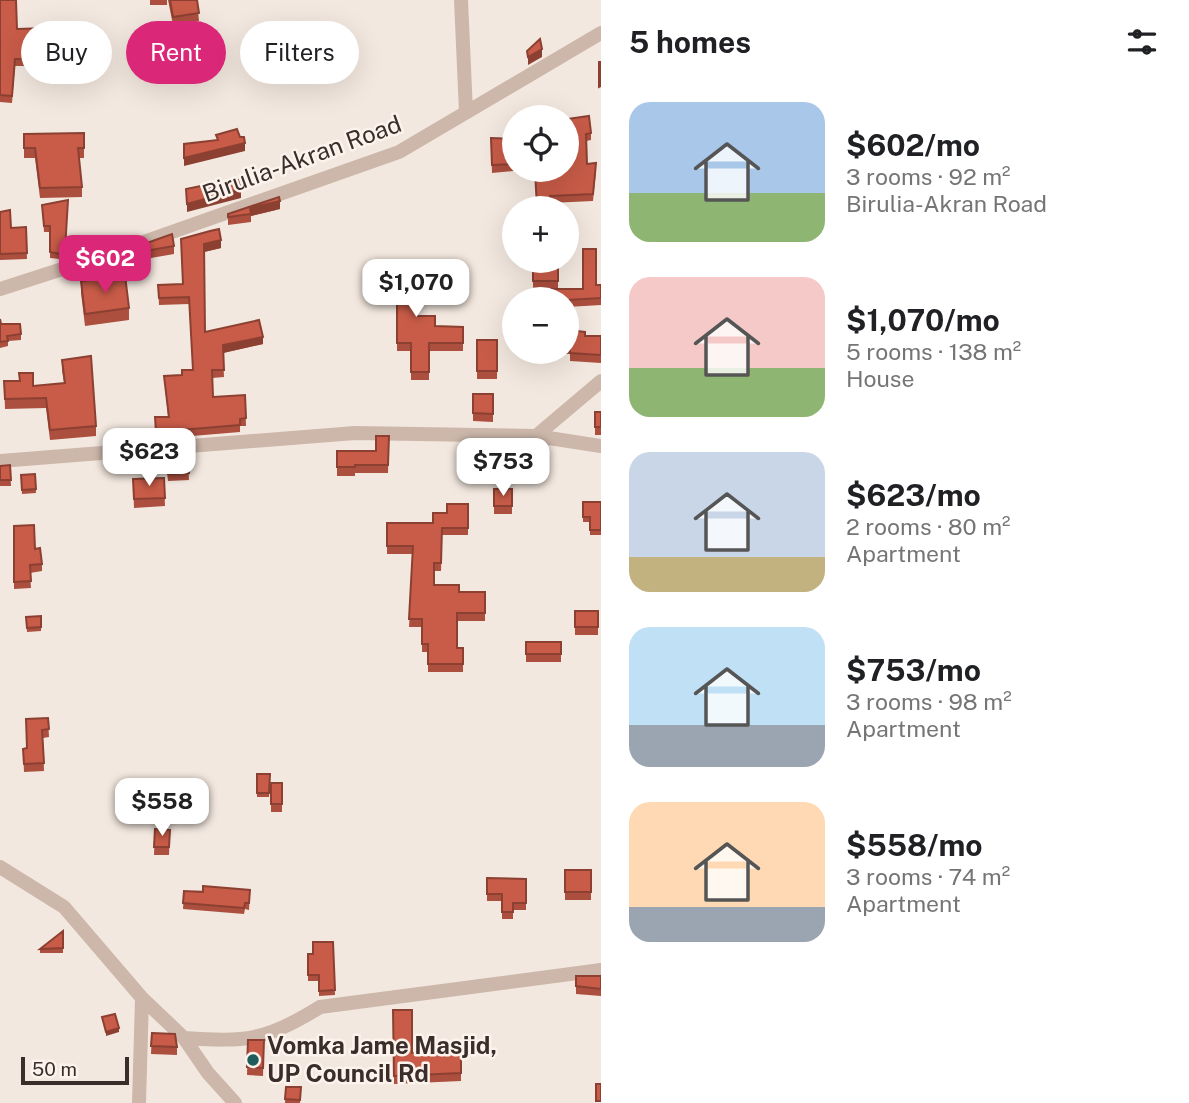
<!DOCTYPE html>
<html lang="en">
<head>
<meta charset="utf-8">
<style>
  :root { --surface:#fff; --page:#f6f6f6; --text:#202124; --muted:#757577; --accent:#db2777 }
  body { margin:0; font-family:"Public Sans",sans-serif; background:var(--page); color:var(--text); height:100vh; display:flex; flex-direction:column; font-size:26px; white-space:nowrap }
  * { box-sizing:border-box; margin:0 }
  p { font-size:23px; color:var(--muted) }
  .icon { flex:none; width:38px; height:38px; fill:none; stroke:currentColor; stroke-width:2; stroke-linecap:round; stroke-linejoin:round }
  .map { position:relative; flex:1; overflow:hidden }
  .drawer { display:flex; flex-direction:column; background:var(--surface); width:588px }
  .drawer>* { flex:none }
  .guide { position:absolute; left:21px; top:21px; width:474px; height:63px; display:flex; gap:14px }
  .buttons { position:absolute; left:502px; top:105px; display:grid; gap:14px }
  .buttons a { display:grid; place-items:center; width:77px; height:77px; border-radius:50%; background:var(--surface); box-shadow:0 7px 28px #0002; font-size:35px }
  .scale { position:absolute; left:21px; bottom:18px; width:108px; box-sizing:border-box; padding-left:7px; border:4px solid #3a2d2a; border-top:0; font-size:19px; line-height:24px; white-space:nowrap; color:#3a2d2a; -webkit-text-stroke:5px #fbf3ec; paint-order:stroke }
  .price { position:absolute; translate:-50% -60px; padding:0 16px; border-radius:14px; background:#fff; color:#222; font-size:23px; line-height:46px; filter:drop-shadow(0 2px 4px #0008) }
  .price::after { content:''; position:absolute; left:50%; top:42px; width:21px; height:16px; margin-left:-10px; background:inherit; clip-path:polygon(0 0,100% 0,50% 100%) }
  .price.active { background:var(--accent); color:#fff }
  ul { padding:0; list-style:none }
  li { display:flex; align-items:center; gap:21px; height:175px; padding:0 28px }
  li span { display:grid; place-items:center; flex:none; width:196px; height:140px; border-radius:21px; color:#555 }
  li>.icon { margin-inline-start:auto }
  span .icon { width:84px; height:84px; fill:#fffc; stroke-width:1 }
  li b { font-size:30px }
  h2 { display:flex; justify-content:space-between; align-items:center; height:84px; padding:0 28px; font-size:30px }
  .pill { padding:0 24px; border-radius:32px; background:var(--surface); box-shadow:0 7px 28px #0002; font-size:24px; line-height:63px }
  .pill.active { background:var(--accent); color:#fff }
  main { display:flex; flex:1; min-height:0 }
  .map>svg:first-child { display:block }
</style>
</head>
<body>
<main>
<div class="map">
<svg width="601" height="1103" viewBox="0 0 601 1103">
  <rect width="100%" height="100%" fill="#f3e8df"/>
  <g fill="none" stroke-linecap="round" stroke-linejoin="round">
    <path stroke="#ccb7aa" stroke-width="14" d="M461,0L466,112
      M0,289L115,252L399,152L601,33
      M536,436L601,381
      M0,461L355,433L536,436L601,446
      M0,867L64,907L142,998L184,1038C246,1042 266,1041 320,1007L601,970
      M184,1038L208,1073L235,1103
      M139,1103L142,998"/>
  </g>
  <path fill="#ac4f3e" d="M0,0L17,29L47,28L48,66H15L12,103L0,102Z
    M150,0H167V5H150Z
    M168,0H197L199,21L173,25Z
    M53,53H68V68H53Z
    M567,119L591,133V140L586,141L587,164L596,171L593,201L550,203V208H537L535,180H532V170H567Z
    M84,133V158H79L82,187V197L40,198L35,158H24V134Z
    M491,138L514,139V170H525L492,173Z
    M42,205L65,250L75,253L60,259L50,258V232H44Z
    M280,209L251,216V222L228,225V214Z
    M0,212L11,228L26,227L27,259L0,260Z
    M181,239L221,248L204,252L205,332L263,344L223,353L224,377L212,378L213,397L245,395L246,426H240V432L156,439L155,417H168L164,376L182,375L193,370L189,304L159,305L158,285L183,284Z
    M144,244L174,246V254L145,259Z
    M533,262H558V288H533Z
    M381,267L417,316L435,326L463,327V351H429V380H411V351H397V296H381Z
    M81,281L129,308V320L85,326L81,293Z
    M596,285H601V305L567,307V299L583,289Z
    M0,319L1,324L21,334V340L8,341V346L0,348Z
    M567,330L585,336H601V363L570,361V354H552V352H567Z
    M477,340H497V379H477Z
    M62,360L96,426V436L50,440L46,408L5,409L4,381L33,386L64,383L62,370Z
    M473,394H493V422L473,421Z
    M595,412H601V435H595Z
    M389,436L388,473H355V476H337V451H376Z
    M165,451L182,459H188L189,480L168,481Z
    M10,465L11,486H0V466Z
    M35,474L36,493L22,494L21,475Z
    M164,478L165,506L134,508L133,479Z
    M494,489H512V514H494Z
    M583,502H601V535H590V522H583Z
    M468,504V535H442L441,571H434V585L459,592H485V621H457V648H463V672H428V652H422V627H409L413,554H387V523H433L447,513Z
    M14,526L35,549L42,564V571L30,573L31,588L14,589Z
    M575,611H598V635H575Z
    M41,616V631L27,632L26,617Z
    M526,642H561V662H526Z
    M48,718L49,737L43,738L44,771L24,772L23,749L27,748Z
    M257,774H270L269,797H257Z
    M271,783H282V812H271Z
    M155,829L170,830L169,855H154Z
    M565,870H591V900H565Z
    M487,878L526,879V910H513V919H502V901H487Z
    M250,890L249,910L245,909L244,914L183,909L184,891Z
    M63,931V953H40V949Z
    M333,942L335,995L319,996V981H308V954H313Z
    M576,976H601V996L576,994Z
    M393,1010L412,1053H438L461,1050V1081L394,1084Z
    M152,1033L177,1047V1055L151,1054Z
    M248,1040H264L263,1076L247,1075Z
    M286,1087H301L300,1103H285Z"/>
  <path fill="#8c4032" d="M542,49V57L528,65V57Z
    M245,143V151L184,166V158Z
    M241,189V198L187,212V204Z
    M280,201V209L251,216L250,208Z
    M221,240V248L204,252V244Z
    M75,248V253L60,259V254Z
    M263,337V344L223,353V345Z
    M119,1028V1032L106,1036V1032Z"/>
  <path fill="#c85c48" stroke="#8c4032" stroke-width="2" d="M0,0H16L17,29L47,28L48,59H15L12,96L0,95Z
    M170,0H197L199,13L173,17Z
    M540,39L542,49L528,57L527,51Z
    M53,53H68V64H53Z
    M599,62H601V86L599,87Z
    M589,116L591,133L586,134L587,164L596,163L593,194L550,196V206H537L535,172L532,173V170H567V119Z
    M237,129L240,137H244L245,143L184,158V144L218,140L216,135Z
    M84,133V148H78L82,187L40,188L35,148H24V134Z
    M491,138L514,139V164L492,165Z
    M238,180L241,189L187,204L186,189L206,185L207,189Z
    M279,197L280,201L250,208L251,214L228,217V214Z
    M68,200L65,250L75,248L60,254L50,252V226H44L42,205Z
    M10,210L11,228L26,227L27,253L0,254V212Z
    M219,229L221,240L204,244L205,332L259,320L263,337L223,345L224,370H212L213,397L245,395L246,418L240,419V425L156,432L155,417H169L164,376L182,375V370H193L189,297L159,298L158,285L183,284L181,239L210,231Z
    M172,234L174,246L145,251L144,244Z
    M583,249H596V285H601V298L567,300V299H551V289H583Z
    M533,262H558V281H533Z
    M381,267H415L417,316H435V326L463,327V343H429V372H411V343H397V288H381Z
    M125,275L129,308L85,314L81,281Z
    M0,319L1,324H20L21,334L7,336L8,341L0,342Z
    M567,330L585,332V336H601V355L570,353V346H567Z
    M477,340H497V371H477Z
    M91,356L96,426L50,430L46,398L5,399L4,381H20L19,373H33V386L65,383L62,360Z
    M473,394H493V414L473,413Z
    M595,412H601V427H595Z
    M376,436H389L388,465H355V467H337V451H376Z
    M182,450V459H188L189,473L168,474L165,451Z
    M10,465L11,480H0V466Z
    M35,474L36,489L22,490L21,475Z
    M164,478L165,498L134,499L133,479Z
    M494,489H512V506H494Z
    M583,502H601V530H590V517H583Z
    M447,504H468V528H442L441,563H434V585H459V592H485V613H457V648H463V664H428V644H422V619H409L413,546H387V523H433V513H447Z
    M34,525L35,549L40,548L42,564L30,565L31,581L14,582V526Z
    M575,611H598V627H575Z
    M41,616V627L27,628L26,617Z
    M526,642H561V654H526Z
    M48,718L49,729L42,730L44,763L24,764L23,749L27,748L26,719Z
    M257,774H270L269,793H257Z
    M271,783H282V804H271Z
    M155,829L170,830L169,847H154Z
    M565,870H591V892H565Z
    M487,878L526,879V903H513V912H502V894H487Z
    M203,886L250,890L249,903H245L244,908L183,903L184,891L203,892Z
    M63,931V948L40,949Z
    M313,942H333L335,990L319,991V975H308V954H313Z
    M576,976H601V989L576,986Z
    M393,1010H412V1053H438V1050H461V1073L394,1076Z
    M115,1014L119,1028L106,1032L102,1017Z
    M152,1033L175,1034L177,1047L151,1046Z
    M248,1040H264L263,1068L247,1067Z
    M596,1084H601V1101H596Z
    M286,1087H301L300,1100L285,1099Z"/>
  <circle fill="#1e5c5b" stroke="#fbf3ec" stroke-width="2.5" cx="253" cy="1060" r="7"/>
  <g text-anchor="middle" stroke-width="5" stroke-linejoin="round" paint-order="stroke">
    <g font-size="24" fill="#3a2d2a" stroke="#fbf3ec">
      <text transform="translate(302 159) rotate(-20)" y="8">Birulia-Akran Road</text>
    </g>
    <g font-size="24" font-weight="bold" fill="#3a2d2a" stroke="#fbf3ec" text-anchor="start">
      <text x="267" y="1054">Vomka Jame Masjid,<tspan x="267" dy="28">UP Council Rd</tspan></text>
    </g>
  </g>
</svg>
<div class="buttons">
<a><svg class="icon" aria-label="locate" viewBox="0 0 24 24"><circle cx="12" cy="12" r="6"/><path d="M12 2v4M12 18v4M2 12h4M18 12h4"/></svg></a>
<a>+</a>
<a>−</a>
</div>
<div class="scale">50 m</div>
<b class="price active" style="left:105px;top:295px">$602</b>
<b class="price" style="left:416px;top:319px">$1,070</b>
<b class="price" style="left:149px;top:488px">$623</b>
<b class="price" style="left:503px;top:498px">$753</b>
<b class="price" style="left:162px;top:838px">$558</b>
<div class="guide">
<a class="pill">Buy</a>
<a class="pill active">Rent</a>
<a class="pill">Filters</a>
</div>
</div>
<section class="drawer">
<h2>5 homes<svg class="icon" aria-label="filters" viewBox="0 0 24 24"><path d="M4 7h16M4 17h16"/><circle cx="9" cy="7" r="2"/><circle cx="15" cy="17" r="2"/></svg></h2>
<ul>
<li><span style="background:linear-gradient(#a9c7e8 65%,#8fb573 0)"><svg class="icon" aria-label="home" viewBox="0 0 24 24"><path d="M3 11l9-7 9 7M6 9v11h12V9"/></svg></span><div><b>$602/mo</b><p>3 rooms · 92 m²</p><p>Birulia-Akran Road</p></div></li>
<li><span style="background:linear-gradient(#f6c9c9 65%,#8fb573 0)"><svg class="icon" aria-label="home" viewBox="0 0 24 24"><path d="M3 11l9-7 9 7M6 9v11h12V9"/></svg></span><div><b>$1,070/mo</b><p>5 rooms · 138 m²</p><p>House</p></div></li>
<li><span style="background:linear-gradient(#c9d6e8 75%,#c2b280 0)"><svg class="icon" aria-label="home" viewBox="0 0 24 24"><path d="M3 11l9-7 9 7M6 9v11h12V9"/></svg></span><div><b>$623/mo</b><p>2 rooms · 80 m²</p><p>Apartment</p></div></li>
<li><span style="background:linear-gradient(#bfe0f5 70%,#9aa5b1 0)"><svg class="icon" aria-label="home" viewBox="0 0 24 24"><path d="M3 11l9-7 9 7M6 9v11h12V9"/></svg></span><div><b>$753/mo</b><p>3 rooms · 98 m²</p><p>Apartment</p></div></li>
<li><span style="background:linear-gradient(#ffd9b3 75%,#9aa5b1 0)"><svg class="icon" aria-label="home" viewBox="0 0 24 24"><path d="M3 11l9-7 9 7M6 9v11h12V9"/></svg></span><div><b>$558/mo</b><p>3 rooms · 74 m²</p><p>Apartment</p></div></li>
</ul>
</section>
</main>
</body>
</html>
